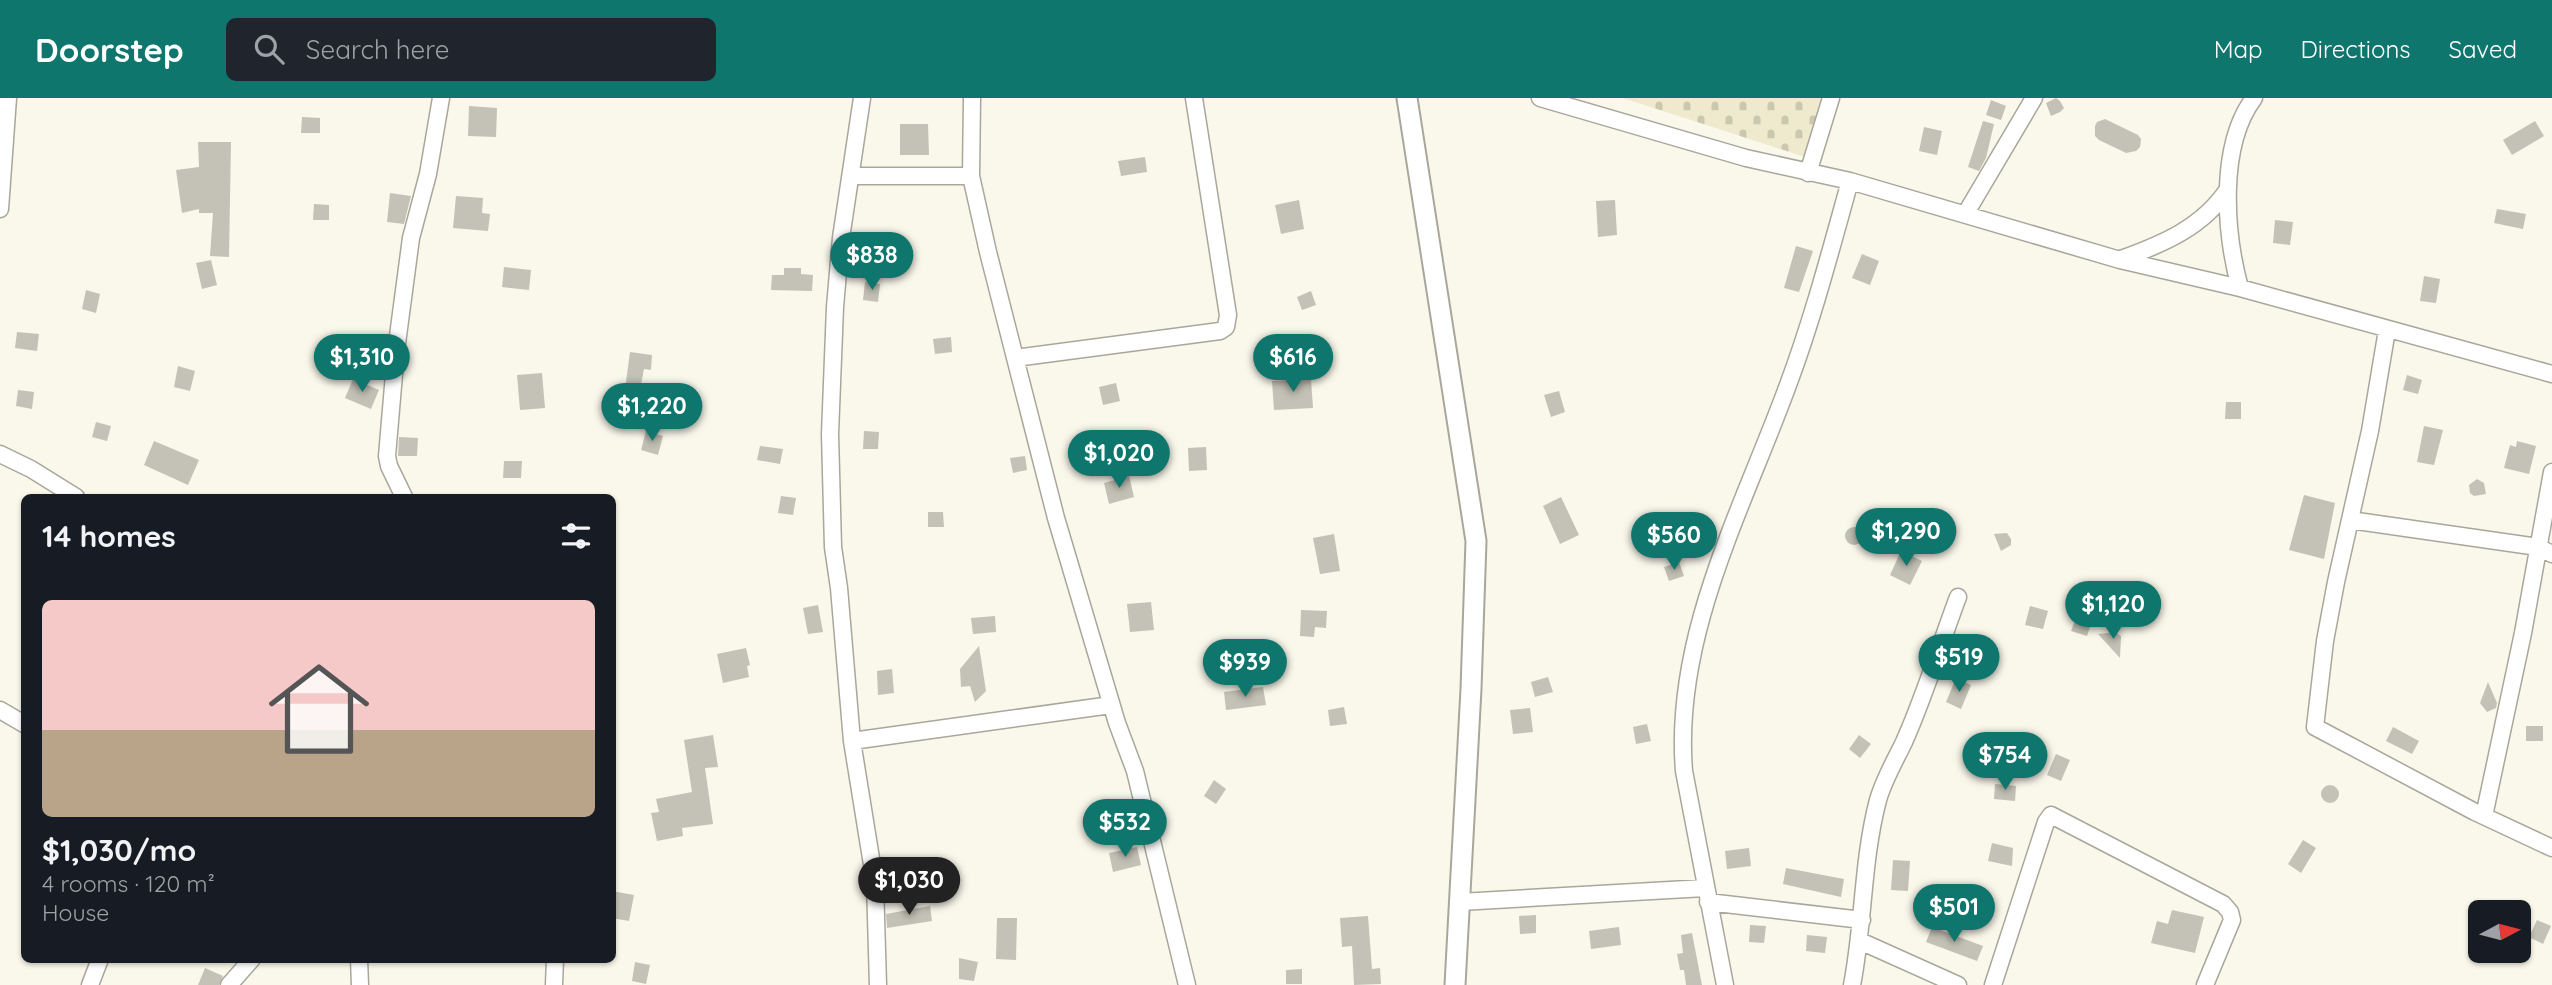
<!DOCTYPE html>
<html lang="en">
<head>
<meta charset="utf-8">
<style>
  :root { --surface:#171b24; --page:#20242c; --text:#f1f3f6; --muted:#9ea1a6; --line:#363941; --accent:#0f766e }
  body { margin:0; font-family:Quicksand,sans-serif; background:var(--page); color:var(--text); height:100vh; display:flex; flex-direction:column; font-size:26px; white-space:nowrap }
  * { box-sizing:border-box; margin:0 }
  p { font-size:23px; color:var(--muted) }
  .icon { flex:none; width:38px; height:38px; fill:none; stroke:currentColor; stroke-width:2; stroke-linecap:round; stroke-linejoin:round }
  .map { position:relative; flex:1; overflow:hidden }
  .drawer { position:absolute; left:21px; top:396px; width:595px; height:469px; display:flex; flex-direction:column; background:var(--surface); border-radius:10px; box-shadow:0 2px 5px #0004 }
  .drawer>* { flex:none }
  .needle { width:46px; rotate:83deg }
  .buttons { position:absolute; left:2468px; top:802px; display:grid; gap:14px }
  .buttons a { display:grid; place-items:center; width:63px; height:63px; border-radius:10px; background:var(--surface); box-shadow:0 2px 5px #0004; font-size:35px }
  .price { position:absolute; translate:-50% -60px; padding:0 16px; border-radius:24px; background:var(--accent); color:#fff; font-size:23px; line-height:46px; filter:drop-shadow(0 2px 4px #0008) }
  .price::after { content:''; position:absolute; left:50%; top:42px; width:21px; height:16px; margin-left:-10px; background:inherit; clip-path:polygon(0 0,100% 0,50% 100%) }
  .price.on { background:#222; color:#fff }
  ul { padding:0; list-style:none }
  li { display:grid; align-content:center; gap:14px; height:371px; padding:0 21px }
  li+li { border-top:2px solid var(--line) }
  li span { display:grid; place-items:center; height:217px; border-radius:10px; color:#555 }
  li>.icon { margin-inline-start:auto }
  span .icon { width:126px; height:126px; fill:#fffc; stroke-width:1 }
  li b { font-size:30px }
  h2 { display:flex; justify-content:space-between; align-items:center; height:84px; padding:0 21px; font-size:30px }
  header { display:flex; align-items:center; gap:42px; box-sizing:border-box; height:98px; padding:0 35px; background:var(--accent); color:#fff }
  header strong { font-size:33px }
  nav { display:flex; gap:38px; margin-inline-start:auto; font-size:24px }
  .search { width:490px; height:63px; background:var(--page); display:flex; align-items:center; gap:18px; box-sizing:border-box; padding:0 24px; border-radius:10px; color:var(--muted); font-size:26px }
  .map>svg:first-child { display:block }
</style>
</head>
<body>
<header>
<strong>Doorstep</strong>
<div class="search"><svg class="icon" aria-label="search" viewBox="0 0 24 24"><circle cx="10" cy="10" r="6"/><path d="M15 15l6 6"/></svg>Search here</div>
<nav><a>Map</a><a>Directions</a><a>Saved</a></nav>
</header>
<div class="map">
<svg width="2552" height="887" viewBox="0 0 2552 887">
  <defs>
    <pattern id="cemetery-stones" width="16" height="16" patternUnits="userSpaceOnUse" patternTransform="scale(1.75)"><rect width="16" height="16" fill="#efeacd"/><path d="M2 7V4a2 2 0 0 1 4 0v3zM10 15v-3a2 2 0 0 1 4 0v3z" fill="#ccc8af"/></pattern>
  </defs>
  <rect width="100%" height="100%" fill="#faf7eb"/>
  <path fill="url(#cemetery-stones)" d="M1623,0H1827L1808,60Z"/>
  <path fill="#c4c2b6" d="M2056,0L2060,3L2064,10L2060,14L2051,18L2046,5Z
    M1991,2L2006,8L2001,22L1986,17Z
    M469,8L497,10L496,39L468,38Z
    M302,19L320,20V35H301Z
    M2105,21L2138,37L2141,41L2140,49L2136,53L2126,55L2099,42L2095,38V28L2097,24Z
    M1983,23L1994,26L1986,60L1979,73L1968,69Z
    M2535,23L2544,38L2512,57L2503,42Z
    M900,26H928L929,57H900Z
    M1924,29L1942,33L1937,57L1919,53Z
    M198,44H231L229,159L210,158L213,115H199V111L182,115L176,72L199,69Z
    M1145,59L1147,74L1121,78L1118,63Z
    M390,95L411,98L404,126L387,124Z
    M456,98L483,100L482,115L490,116L488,133L453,130Z
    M1299,102L1304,131L1281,136L1275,107Z
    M1615,102L1617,137L1598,139L1596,103Z
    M314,106L329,107V122H313Z
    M2497,111L2526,116L2523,131L2494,125Z
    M2275,122L2293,124L2290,147L2273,145Z
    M1796,148L1813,153L1799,194L1784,190Z
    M1862,156L1879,163L1870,187L1852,180Z
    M211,162L217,187L202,191L196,165Z
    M504,169L531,172L529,192L502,189Z
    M784,170H801V176L813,177L812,193L771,192L772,177H784Z
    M2424,178L2440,181L2436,205L2420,203Z
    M865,184L880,186L878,204L863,202Z
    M86,192L100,196L96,215L82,211Z
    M1311,193L1316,207L1302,212L1297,199Z
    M17,234L39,236L37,253L15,250Z
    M951,239L952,254L935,256L933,241Z
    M630,254L652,257L651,272L644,271L633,329L621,327L623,312L620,311L626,284Z
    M178,268L195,273L190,293L174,289Z
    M542,275L545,310L520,312L517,277Z
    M2407,277L2422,282L2418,296L2403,292Z
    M353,281L379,292L371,311L345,300Z
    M1311,281L1313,310L1274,312L1272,283Z
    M1116,285L1120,303L1103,307L1099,289Z
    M18,292L34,294L32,311L16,308Z
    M1559,293L1565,314L1551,319L1544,297Z
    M2226,304H2241V321H2225Z
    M96,324L111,328L107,343L92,339Z
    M2424,328L2443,332L2434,367L2417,364Z
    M646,333L663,338L658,357L641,352Z
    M864,333L879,334L878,351H863Z
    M399,339L418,340L417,358H398Z
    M154,343L199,362L188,387L144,367Z
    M2517,343L2536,348L2529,376L2504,370L2510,347L2516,349Z
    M760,348L783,351L780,366L757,362Z
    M1206,349L1207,372L1189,373L1188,350Z
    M1025,358L1027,372L1013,375L1010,360Z
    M504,363H522L521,380H503Z
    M1129,378L1134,399L1109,406L1104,385Z
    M2477,381L2484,385L2486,396L2474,398L2470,395L2469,387Z
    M2304,397L2335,405L2324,461L2289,452Z
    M781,398L796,400L793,417L778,415Z
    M1561,399L1579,437L1560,446L1543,408Z
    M928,414H943L944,429H928Z
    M1845 438a9 9 0 1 1 18 0a9 9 0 1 1-18 0Z
    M2007,435L2011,441V447L2001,453L1994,436Z
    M1334,436L1340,473L1320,476L1313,440Z
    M1901,453L1922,463L1910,487L1890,477Z
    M1679,464L1684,478L1669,483L1664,469Z
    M1151,504L1154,532L1130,534L1127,506Z
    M818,507L823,534L808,536L803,510Z
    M2030,508L2048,513L2043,531L2025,527Z
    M1301,512L1327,513L1326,530L1315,529L1314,539L1300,538Z
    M2077,517L2092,523L2087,538L2071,533Z
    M995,518L996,534L973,536L971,520Z
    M2115,534L2121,538L2120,560L2098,536Z
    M979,548L986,593L975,604L970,588L961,589L960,571Z
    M746,550L750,567L747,568L749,579L723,585L717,556Z
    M892,571L894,595L878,597L877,573Z
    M1548,579L1553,594L1535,599L1531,584Z
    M1956,580L1971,587L1961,611L1946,604Z
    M2488,584L2497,605L2496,610L2487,614L2480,605Z
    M1263,589L1266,607L1226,612L1224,594Z
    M1344,609L1347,626L1330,628L1328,612Z
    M1530,610L1533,634L1513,636L1510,612Z
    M1647,626L1651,643L1636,646L1633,629Z
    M2526,628H2543V643H2526Z
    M2393,629L2419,643L2412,656L2386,643Z
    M713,637L718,669L705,670L713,726L682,730L683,738L657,743L651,715L659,714L656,701L692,694L684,642Z
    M1859,637L1871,646L1860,660L1849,651Z
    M2056,656L2070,662L2061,683L2047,677Z
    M1214,682L1226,691L1216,706L1204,698Z
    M1995,686L2016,688L2015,703L1994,701Z
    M2321 696a9 9 0 1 1 18 0a9 9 0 1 1-18 0Z
    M2303,742L2316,750L2301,775L2288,766Z
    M1992,745L2013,750L2012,768L1988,763Z
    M1137,749L1141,767L1113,774L1109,755Z
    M1749,750L1751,768L1727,771L1725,753Z
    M1893,762L1910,763L1908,793L1891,792Z
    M1786,770L1844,781L1841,799L1783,786Z
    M612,793L634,797L629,823L612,820Z
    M930,808L932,823L887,830L886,816Z
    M2172,812L2204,819L2195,855L2151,845L2157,823L2168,826Z
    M1536,817V835L1520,836L1519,818Z
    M1368,818L1372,871L1380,870L1381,886L1354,887L1352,848L1342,849L1340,820Z
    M997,820H1017L1016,862L996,861Z
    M2537,822L2551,828L2543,846L2529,839Z
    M1750,827L1766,828L1764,845L1749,844Z
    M1619,829L1621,847L1591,851L1589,833Z
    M1932,829L1983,848L1977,863L1926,844Z
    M1692,835L1702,887H1686L1684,872H1680L1677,856L1683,855L1681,837Z
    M1807,837L1827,839L1825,855L1806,853Z
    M959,860L978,864L974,883L959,881Z
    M635,864L650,867L646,886L632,883Z
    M205,870L223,878L219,887H198Z
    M1302,871V886H1286V872Z"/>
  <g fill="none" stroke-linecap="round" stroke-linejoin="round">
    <g stroke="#a9a79b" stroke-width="19">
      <path id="minor" d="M862,0L841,140L835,209L830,336L833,449L839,490L852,643L875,785L878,887
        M972,0L971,78L988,154L1056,420L1117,625L1135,673L1187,887
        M1540,0L1746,60L1850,83L2120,162L2240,190L2552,276
        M1808,75L1831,0
        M851,78H971
        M0,111L8,0
        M1966,115L2034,0
        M2121,161C2163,146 2203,129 2228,91
        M2240,190C2225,135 2218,48 2254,0
        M2387,232L2370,333L2336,484L2325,543L2315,629L2475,714L2552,750
        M1015,260L1220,233L1226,229L1228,217L1194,0
        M0,356L31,371L76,399
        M404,399L389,368L387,358L396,253L411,140L428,76L441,0
        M2350,422L2538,449L2552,456
        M0,612L24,626
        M852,643L1111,607
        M2484,718L2523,535L2552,374
        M1460,804L1705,790
        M1708,804L1862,822
        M1860,843L1958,887
        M359,861L360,887
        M90,887L100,861
        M229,887L252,861
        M554,887L555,861
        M1725,887L1684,673C1673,538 1743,410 1788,287C1813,220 1831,151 1850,83
        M1852,887C1864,826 1862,763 1878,702C1884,681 1895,663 1904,644C1925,597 1940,547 1958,499
        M1993,887L2046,724L2051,717L2223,806L2230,814L2232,822L2205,887"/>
    </g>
    <g stroke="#a9a79b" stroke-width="23">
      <path id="tertiary" d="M1407,0L1476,443L1471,591L1455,887"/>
    </g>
    <use href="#minor" stroke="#fff" stroke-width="16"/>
    <use href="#tertiary" stroke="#fff" stroke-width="19"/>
  </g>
</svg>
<div class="buttons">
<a><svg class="needle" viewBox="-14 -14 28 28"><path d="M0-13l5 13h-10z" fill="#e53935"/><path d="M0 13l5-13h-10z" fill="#9ea1a6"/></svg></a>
</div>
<b class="price" style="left:872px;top:194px">$838</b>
<b class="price" style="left:362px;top:296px">$1,310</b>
<b class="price" style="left:1293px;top:296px">$616</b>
<b class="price" style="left:652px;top:345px">$1,220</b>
<b class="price" style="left:1119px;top:392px">$1,020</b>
<b class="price" style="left:1906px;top:470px">$1,290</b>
<b class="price" style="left:1674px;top:474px">$560</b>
<b class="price" style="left:2113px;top:543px">$1,120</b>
<b class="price" style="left:1959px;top:596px">$519</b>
<b class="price" style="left:1245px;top:601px">$939</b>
<b class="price" style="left:2005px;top:694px">$754</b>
<b class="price" style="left:1125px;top:761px">$532</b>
<b class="price on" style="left:909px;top:819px">$1,030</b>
<b class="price" style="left:1954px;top:846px">$501</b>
<section class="drawer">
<h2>14 homes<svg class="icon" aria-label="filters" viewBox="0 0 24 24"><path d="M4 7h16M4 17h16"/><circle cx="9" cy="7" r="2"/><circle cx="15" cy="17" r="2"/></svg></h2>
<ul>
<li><span style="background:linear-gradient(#f6c9c9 60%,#b9a48a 0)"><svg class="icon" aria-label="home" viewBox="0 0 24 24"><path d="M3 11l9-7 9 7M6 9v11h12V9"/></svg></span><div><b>$1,030/mo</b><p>4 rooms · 120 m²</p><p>House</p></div></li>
</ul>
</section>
</div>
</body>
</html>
